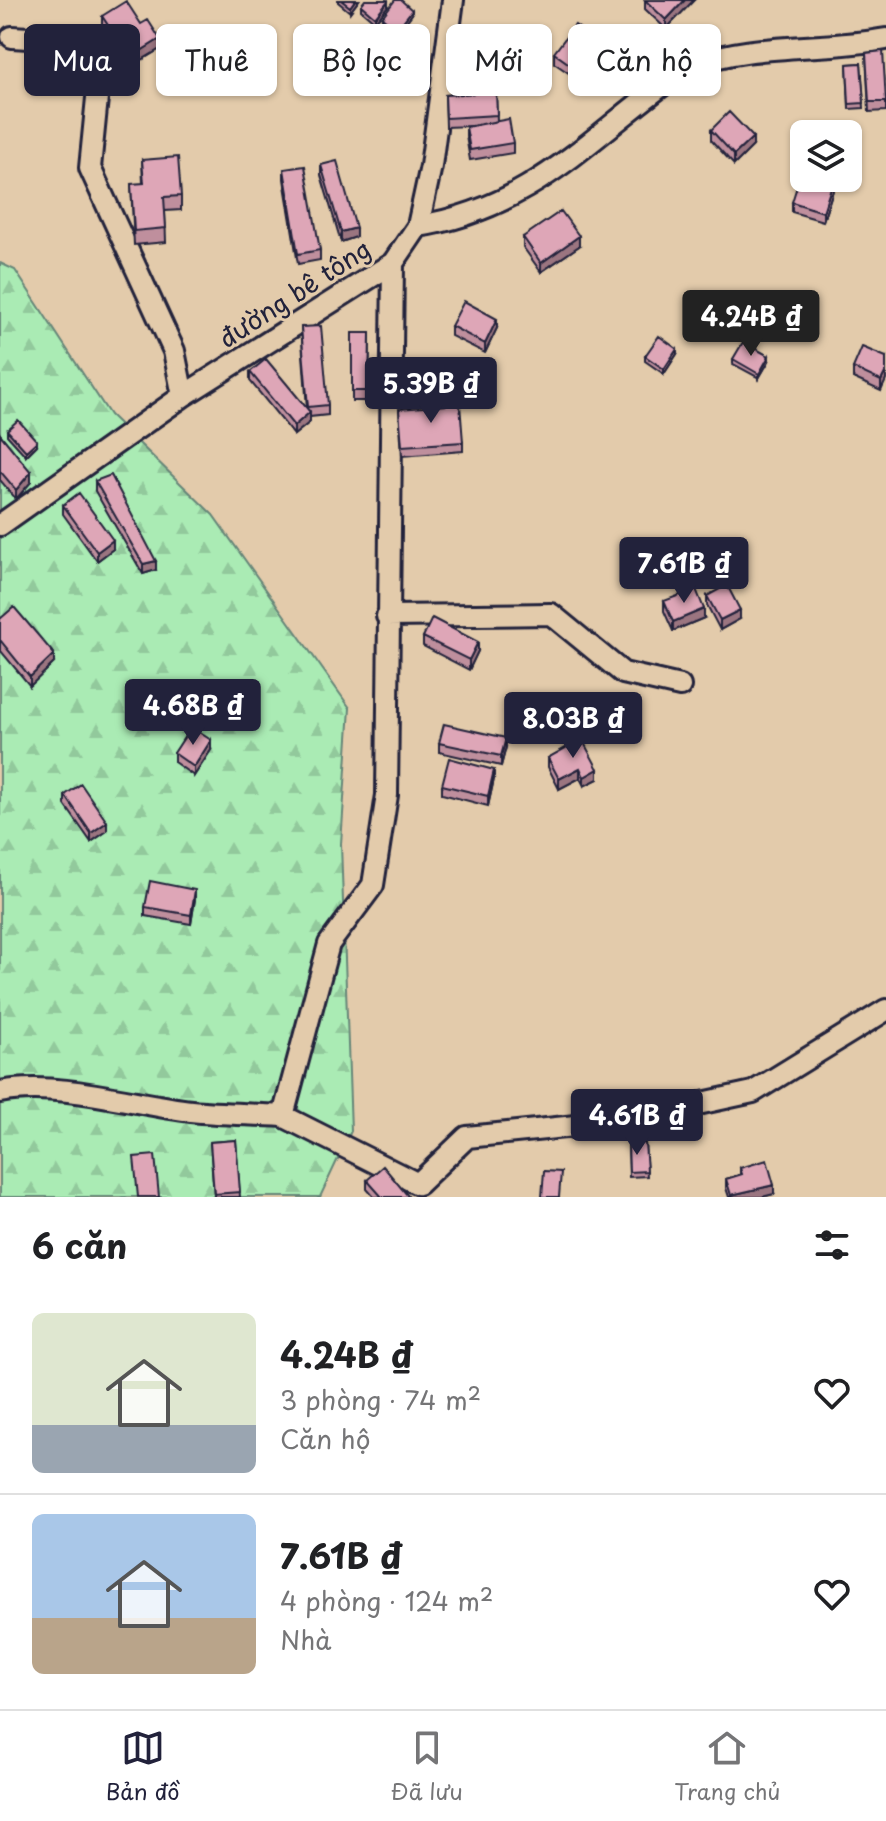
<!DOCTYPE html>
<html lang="vi">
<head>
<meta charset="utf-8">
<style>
  :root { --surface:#fff; --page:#f2f2f2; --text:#202124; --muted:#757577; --line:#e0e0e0; --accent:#22223b }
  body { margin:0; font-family:"Playpen Sans",sans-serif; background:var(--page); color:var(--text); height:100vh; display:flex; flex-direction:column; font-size:30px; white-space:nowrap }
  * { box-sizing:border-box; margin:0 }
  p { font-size:26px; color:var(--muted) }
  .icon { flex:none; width:44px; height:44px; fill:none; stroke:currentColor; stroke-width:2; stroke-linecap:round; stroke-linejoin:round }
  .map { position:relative; height:1197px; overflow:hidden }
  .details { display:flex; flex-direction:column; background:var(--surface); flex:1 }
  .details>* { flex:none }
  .hud { position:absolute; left:24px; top:24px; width:838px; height:72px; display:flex; gap:16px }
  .fabs { position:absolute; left:790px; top:120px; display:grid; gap:16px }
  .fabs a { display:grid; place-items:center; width:72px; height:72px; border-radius:12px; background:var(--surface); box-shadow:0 2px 6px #0004; font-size:40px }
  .price { position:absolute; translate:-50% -68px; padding:0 18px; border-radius:8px; background:var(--accent); color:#fff; font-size:26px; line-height:52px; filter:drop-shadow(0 2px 4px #0008) }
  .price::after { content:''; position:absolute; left:50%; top:48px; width:24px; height:18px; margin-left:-12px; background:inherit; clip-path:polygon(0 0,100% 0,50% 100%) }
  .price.current { background:#222; color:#fff }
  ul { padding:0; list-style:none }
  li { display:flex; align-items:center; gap:24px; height:200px; padding:0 32px }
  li+li { border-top:2px solid var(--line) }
  li span { display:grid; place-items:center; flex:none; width:224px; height:160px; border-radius:12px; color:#555 }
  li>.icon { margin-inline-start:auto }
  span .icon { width:96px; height:96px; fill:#fffc; stroke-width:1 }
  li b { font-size:34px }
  h2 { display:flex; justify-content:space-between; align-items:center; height:96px; padding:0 32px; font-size:34px }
  .tag { padding:0 28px; border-radius:12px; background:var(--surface); box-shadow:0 2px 6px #0004; font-size:28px; line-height:72px }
  .tag.current { background:var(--accent); color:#fff }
  .dock { display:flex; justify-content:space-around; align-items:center; height:112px; border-top:2px solid var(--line); background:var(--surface); font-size:22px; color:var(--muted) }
  .dock a { display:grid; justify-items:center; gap:4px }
  .dock .current { color:var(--accent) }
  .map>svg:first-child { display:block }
</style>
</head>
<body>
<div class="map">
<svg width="886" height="1197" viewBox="0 0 886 1197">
  <defs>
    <pattern id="forest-firs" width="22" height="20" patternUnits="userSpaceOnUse" patternTransform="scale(2)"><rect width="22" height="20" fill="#aaebb4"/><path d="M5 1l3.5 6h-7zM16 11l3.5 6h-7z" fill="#92c99c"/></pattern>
  </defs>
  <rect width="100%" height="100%" fill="#e3cbab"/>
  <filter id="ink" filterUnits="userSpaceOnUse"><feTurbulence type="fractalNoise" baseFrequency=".0125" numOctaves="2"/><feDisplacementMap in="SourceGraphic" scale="16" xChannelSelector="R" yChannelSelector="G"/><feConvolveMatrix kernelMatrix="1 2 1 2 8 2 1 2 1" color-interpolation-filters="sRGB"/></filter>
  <g filter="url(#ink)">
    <path fill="url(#forest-firs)" stroke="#668678" stroke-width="2" d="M0,263L15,270L110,415L213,515L350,708L341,844L351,1131L320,1197H0Z"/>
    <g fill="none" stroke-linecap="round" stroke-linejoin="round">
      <g stroke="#22223b" stroke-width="26">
        <path id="street" d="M12,37L95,42L98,88L90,168L174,351L183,396
          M418,226C537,208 595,130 689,66C752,42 820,51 886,39
          M393,263L387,795L373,885L329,944L283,1116L418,1184L467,1137L615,1122L753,1092L886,1010
          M0,525L183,396L393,263L418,226L431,166L453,0
          M387,616L551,614L623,673L680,686
          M0,1092C59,1081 132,1104 191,1111C221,1114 253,1114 283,1116"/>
      </g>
      <use href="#street" stroke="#e3cbab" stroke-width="20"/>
    </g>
    <path fill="#bf8f9d" stroke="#22223b" stroke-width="2" d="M338,0H359L350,12L338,2Z
      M645,0H694L666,29L645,9Z
      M361,5L388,6L375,22L361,10Z
      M412,14L397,34L382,22V17Z
      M102,16L141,24L160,49L115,76L103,57V47L112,41L102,25Z
      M460,52L509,75V84L461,87Z
      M554,53L605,56L585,84L554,63Z
      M866,53L886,96V111L869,112Z
      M861,63L864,108L849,109L847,64Z
      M390,70L388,88L353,84V74Z
      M496,92L497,121L513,143V153L470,160L466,136V127L471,126L446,127L445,95Z
      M711,130L753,146L734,165L711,140Z
      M142,160L181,196V210L165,211L166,242L134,245L131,184H143Z
      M321,165L356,237L341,242L321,175Z
      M284,169L320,250V260L298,264L284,179Z
      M837,178L823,221L792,212V202Z
      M523,237L579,246L541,272L523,247Z
      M451,326L497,328L485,353L451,336Z
      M301,327L328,405V415L310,417V422L294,435L250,381V372L307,409Z
      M352,333H370L369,401H352Z
      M677,354L664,374L645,361V356Z
      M886,357L881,391L853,378V368Z
      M733,359L769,361L759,378L733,364Z
      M399,409L463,442V451L402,456Z
      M7,430L37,445L26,456L7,435Z
      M0,434L31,482L16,499L0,480Z
      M95,481L156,570L143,574L95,491Z
      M63,505L113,549L97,561L63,514Z
      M707,596L740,619L720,630L707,605Z
      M664,601L704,618L673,631L664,611Z
      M0,619L54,663L30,686L0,650Z
      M423,637L478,651L469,670L423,646Z
      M582,739L598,779L584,786L580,778L559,789L548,767V758Z
      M439,743L506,747L501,766L439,752Z
      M211,750L194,776L174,762V753Z
      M494,779L488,806L442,794V785Z
      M65,795L107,831L91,842L65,805Z
      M195,899L191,924L145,916V907Z
      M236,1140L240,1197H214L210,1142Z
      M628,1143H645L647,1176L629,1177Z
      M740,1168L774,1194L762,1197H729L726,1188V1179L740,1175Z
      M367,1180L408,1197H374L367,1189Z"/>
    <path fill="#9b7480" stroke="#22223b" stroke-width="2" d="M355,0H359L350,12V7Z
      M685,0H694L666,29V20Z
      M388,1V6L375,22V17Z
      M412,10V14L397,34V29Z
      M160,39V49L115,76V67Z
      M605,47V56L585,84V75Z
      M753,137V146L734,165V155Z
      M834,178H837L823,221V212Z
      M356,228V237L341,242V232Z
      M579,236V246L541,272V263Z
      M497,319V328L485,353V344Z
      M677,349V354L664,374V369Z
      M769,356V361L759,378V374Z
      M886,371V380L881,391V381Z
      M310,412V422L294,435V426Z
      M37,441V445L26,456V451Z
      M31,472V482L16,499V490Z
      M113,540V549L97,561V552Z
      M156,561V570L143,574V564Z
      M704,609V618L673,631V622Z
      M740,610V619L720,630V620Z
      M478,642V651L469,670V660Z
      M54,654V663L30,686V677Z
      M506,738V747L501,766V756Z
      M211,740V750L194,776V767Z
      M580,768V778L559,789V779Z
      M598,769V779L584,786V777Z
      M494,770V779L488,806V796Z
      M107,822V831L91,842V833Z
      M195,890V899L191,924V915Z
      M774,1185V1194L762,1197H731V1195Z"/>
    <path fill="#dea6b7" stroke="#22223b" stroke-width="2" d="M341,0H355L350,7Z
      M365,0H387L388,1L375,17L361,5Z
      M395,0H401L412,10L397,29L382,17Z
      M645,0H685L666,20Z
      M126,1L141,24L148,20L160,39L115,67L103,47L117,39L102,16Z
      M575,25L605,47L585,75L554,53Z
      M507,49L509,75L461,78L460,52Z
      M883,51L886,102H869L866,53Z
      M355,56L390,60L388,78L353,74Z
      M861,63L864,103L849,104L847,64Z
      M496,92L497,115L446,118L445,95Z
      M729,112L753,137L734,155L711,130Z
      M509,119L513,143L470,150L466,127Z
      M178,157L181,196L164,197L166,228L134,231L131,184L144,183L142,160Z
      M337,161L356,228L341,232L321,165Z
      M804,164V178H834L823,212L792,202Z
      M305,166L320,250L298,254L284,169Z
      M561,211L579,236L541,263L523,237Z
      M464,301L497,319L485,344L451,326Z
      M321,326L328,405L308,407L301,327Z
      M352,333H370L369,391H352Z
      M659,336L677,349L664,369L645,356Z
      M743,342L769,356L759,374L733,359Z
      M862,347L886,357V371L881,381L853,368Z
      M266,359L310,412L294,426L250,372Z
      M460,404L463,442L402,446L399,409Z
      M18,420L37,441L26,451L7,430Z
      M0,434L31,472L16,490L0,471Z
      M111,475L156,561L143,564L95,481Z
      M79,493L113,540L97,552L63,505Z
      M727,585L740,610L720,620L707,596Z
      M696,589L704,609L673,622L664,601Z
      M14,607L54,654L30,677L0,640V619Z
      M432,618L478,642L469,660L423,637Z
      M444,724L506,738L501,756L439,743Z
      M191,727L211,740L194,767L174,753Z
      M582,739L598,769L584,777L580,768L559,779L548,758Z
      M449,758L494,770L488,796L442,785Z
      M81,784L107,822L91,833L65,795Z
      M150,881L195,890L191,915L145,907Z
      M236,1140L240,1192L214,1194L210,1142Z
      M628,1143H645L647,1171L629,1172Z
      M155,1155L159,1197H138L134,1157Z
      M767,1160L774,1185L731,1195L726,1179L742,1174L740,1168Z
      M383,1166L408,1196L407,1197H382L367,1180Z
      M544,1171L561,1172L559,1197H542Z"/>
  </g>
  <g text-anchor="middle" stroke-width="6" stroke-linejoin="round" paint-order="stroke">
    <g font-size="26" fill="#22223b" stroke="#e3cbab">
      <text transform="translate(295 294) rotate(-33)" y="9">đường bê tông</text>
    </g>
  </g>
</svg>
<div class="fabs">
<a><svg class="icon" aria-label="layers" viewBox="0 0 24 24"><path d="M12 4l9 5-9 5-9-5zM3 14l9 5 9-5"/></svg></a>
</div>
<b class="price current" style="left:751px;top:358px">4.24B ₫</b>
<b class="price" style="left:431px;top:425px">5.39B ₫</b>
<b class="price" style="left:684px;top:605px">7.61B ₫</b>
<b class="price" style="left:193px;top:747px">4.68B ₫</b>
<b class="price" style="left:573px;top:760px">8.03B ₫</b>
<b class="price" style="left:637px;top:1157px">4.61B ₫</b>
<div class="hud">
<a class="tag current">Mua</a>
<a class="tag">Thuê</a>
<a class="tag">Bộ lọc</a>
<a class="tag">Mới</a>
<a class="tag">Căn hộ</a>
</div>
</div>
<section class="details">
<h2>6 căn<svg class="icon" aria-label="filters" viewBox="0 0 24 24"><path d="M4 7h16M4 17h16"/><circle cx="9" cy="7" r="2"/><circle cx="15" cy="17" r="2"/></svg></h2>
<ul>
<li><span style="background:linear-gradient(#dfe7d0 70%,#9aa5b1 0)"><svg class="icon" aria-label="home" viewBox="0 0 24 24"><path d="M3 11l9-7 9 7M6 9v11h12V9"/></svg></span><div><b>4.24B ₫</b><p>3 phòng · 74 m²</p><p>Căn hộ</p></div><svg class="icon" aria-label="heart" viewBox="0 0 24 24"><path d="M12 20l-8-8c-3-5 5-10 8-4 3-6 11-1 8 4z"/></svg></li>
<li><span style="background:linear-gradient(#a9c7e8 65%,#b9a48a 0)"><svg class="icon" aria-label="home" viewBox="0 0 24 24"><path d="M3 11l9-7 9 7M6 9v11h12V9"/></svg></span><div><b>7.61B ₫</b><p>4 phòng · 124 m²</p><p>Nhà</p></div><svg class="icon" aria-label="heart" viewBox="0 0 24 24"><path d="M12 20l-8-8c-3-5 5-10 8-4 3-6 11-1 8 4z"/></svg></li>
</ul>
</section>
<nav class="dock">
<a class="current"><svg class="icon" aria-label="map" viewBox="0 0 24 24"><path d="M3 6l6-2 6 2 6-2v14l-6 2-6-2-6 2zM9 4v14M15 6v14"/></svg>Bản đồ</a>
<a><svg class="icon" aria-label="saved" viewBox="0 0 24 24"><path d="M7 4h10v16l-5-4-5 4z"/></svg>Đã lưu</a>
<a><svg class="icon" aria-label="home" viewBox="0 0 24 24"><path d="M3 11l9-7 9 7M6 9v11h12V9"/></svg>Trang chủ</a>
</nav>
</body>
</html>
